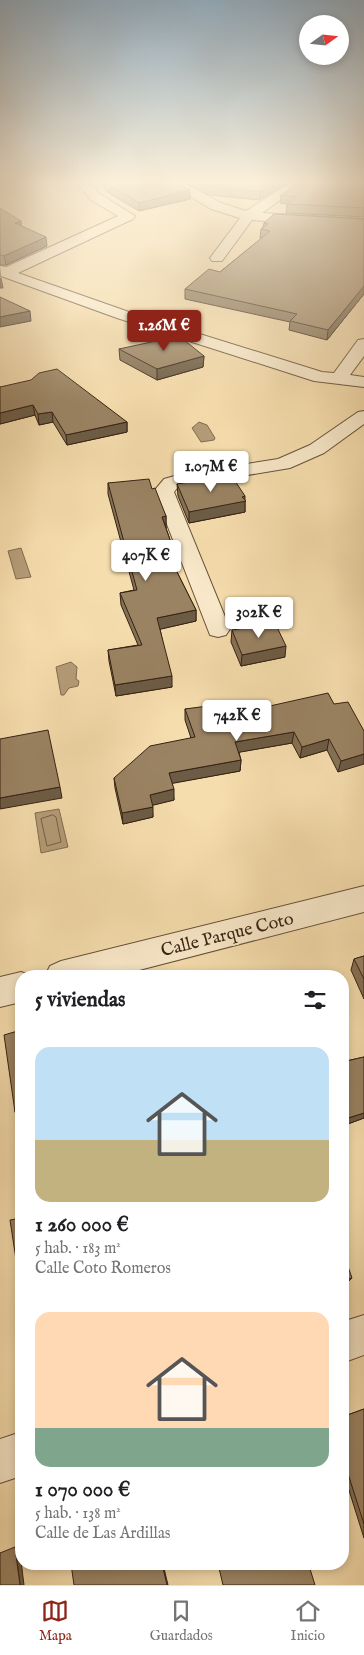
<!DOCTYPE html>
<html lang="es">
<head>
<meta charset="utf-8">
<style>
  :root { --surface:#fff; --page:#f2f2f2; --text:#202124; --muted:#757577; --line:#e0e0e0; --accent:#8f2418 }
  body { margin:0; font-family:"IM FELL English",serif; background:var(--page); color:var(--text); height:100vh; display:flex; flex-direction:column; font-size:19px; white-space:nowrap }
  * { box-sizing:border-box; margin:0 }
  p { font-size:16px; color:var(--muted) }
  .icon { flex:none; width:28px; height:28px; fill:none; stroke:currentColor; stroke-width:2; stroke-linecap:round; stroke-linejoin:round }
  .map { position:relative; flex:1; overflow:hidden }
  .side { position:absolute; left:15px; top:970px; width:334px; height:600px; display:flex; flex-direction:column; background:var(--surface); border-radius:20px; box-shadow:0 2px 8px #0003 }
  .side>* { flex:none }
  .needle { width:32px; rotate:75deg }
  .controls { position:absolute; left:299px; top:15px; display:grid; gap:10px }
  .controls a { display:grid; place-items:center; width:50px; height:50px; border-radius:50%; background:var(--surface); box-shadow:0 2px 8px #0003; font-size:25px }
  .price { position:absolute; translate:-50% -42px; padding:0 11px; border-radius:5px; background:#fff; color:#222; font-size:16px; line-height:32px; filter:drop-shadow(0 1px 2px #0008) }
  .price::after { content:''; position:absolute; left:50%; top:30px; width:15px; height:11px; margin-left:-8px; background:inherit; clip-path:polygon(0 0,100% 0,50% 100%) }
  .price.selected { background:var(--accent); color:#fff }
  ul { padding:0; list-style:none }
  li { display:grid; align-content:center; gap:10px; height:265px; padding:0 20px }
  li span { display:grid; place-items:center; height:155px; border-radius:15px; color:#555 }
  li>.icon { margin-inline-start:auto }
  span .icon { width:90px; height:90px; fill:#fffc; stroke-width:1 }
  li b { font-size:21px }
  h2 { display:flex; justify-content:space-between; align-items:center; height:60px; padding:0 20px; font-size:21px }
  .tab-bar { display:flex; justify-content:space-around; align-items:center; height:70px; border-top:1px solid var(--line); background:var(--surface); font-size:14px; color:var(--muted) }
  .tab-bar a { display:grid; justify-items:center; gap:2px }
  .tab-bar .selected { color:var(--accent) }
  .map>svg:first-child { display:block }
</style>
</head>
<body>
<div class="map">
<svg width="364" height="1585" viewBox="0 0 364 1585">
  <rect width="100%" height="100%" fill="#f6ddad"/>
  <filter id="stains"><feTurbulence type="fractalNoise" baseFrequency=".004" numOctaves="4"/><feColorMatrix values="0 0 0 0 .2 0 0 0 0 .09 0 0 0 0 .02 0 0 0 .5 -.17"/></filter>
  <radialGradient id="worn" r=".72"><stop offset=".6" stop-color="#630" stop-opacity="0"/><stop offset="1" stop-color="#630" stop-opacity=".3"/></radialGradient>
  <path fill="#b59d79" stroke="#826c50" d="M199,422L207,425L215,438L214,440L201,442L192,428Z
    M21,548L31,577L16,579L8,551Z
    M71,662L77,667L76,679L79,681L78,686L69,688L64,695H61L56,667Z
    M59,809L68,847L41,853L35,813Z"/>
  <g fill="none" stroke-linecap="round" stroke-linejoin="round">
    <path stroke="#766046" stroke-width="1" d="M53,815L56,817L61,842L47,846L41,819Z"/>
    <g stroke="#66513a" stroke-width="2">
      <path id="street" d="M76,181H88L100,194L135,216L133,219L18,273L129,312L322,372L334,373L358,340L364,339V356L350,375L364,377V387L314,381L117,318L1,276L0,266L6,267L118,216L91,200Z
        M164,181H179L221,203L246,211L293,181H307L262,213L364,219V227L252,220L222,261H212L210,258L240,218L211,209Z
        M364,411V424L324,453L290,468L187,485L178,487L174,492L230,629L226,635L218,637L210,635L154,491L164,479L178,475L278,459L310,445L358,412Z
        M364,886V912L116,976H45L50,966L61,961Z
        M21,972L32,976H21V1002L0,1007V977Z
        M364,1315V1355L342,1363V1322Z
        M21,1432V1476L0,1483V1439Z"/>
    </g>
    <use href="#street" fill="#f9e9ca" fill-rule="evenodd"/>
  </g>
  <path fill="#847155" stroke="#362213" d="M101,181H174L190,199L139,211L107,192Z
    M182,181H291L259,200L209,195Z
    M364,182V217L286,213L287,204L280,203L281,195Z
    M0,208L22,226L47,246L6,265H0Z
    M364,219V294L327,340L289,330L290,322L185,299V289L220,272L262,238H260L261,229L263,227L264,223Z
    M119,349L204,356L203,367L157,380L120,360Z
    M0,387L127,422V432L67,445L53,422L39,425L35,415L0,424Z
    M108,483L152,489L166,516V528L176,557L175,568L196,610V621L160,629L172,687L116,696L109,661L108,650L138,645L121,605L120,593L134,590L108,494Z
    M177,484L245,500V512L189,523L178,496Z
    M232,630L285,657L241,666L231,642Z
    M334,704L364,731L338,772L327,750L300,758L292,743L239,752L241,760L240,771L172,783L174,800L152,805L153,817L123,824L115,788L114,778L191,738L185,720V709L225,710L243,712Z
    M364,956V999L351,970L354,959Z
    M21,1030V1121L19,1120L15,1112Z
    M364,1057V1118L345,1125L342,1118V1062Z
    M364,1409V1538L342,1468V1417Z"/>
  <path fill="#6c5c45" stroke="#362213" d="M278,181H291L259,200L260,192Z
    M190,190V199L139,211V203Z
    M21,221L22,230L15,223Z
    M46,237L47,246L6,265L4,256Z
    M0,278H1L3,288H0Z
    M364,286V294L327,340L328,330Z
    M30,311L31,321L0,327V317Z
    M204,356L203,367L157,380V369Z
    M33,405L35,415L0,424V413Z
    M52,412L53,422L39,425L38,414Z
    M127,422V432L67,445L66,435Z
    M245,496V512L189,523V512Z
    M166,516V528L162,517Z
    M176,557V568L170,569V558Z
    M196,610V621L157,630V618Z
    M286,646L285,657L241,666L242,655Z
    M172,676V687L116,696L115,685Z
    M294,732L292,743L235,753V742Z
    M329,739L327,750L300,758L302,747Z
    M364,754V764L338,772L341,761Z
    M241,760L240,771L169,784V773Z
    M60,787L62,798L0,809V798Z
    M174,789V800L150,806V795Z
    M153,807V817L123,824L122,813Z
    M364,1113V1118L345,1125L348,1118Z
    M352,1278L348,1282L342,1284V1281Z
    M19,1545L24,1585H20L15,1547Z
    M162,1564H163L168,1585H167Z"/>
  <path fill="#9a8363" stroke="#362213" d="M105,181H174L190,190L139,203L106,183Z
    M199,181H278L260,192L209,186Z
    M302,181H338L364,182V208L287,204L296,197L281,195Z
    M0,208L21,221L15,223L46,237L4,256L0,255Z
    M274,214L364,219V286L328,330L290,321L297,314L185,289L209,269L220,272L270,231L261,229L268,224L264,223Z
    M0,297L30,311L0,317Z
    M179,336L204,356L157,369L119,349Z
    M57,369L127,422L66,435L52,412L38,414L33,405L0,413V387L31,380L39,373Z
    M231,475L245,496L242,497L246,501L189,512L177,484Z
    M149,479L152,489L155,488L166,516L162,517L176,557L170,558L196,610L157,618L172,676L115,685L108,650L142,645L120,593L137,590L108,483Z
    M275,623L286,646L242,655L232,630Z
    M328,693L334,704L348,702L364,731V754L341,761L329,739L302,747L294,732L235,742L241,760L169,773L174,789L150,795L153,807L122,813L114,778L150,746L195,737L185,709L223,704L225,710L241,707L243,712Z
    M48,730L60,787L0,798V739Z
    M364,956V979L354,959Z
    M218,974L219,976H209Z
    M21,1030V1115L15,1112L4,1035Z
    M364,1057V1113L348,1118L342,1104V1062Z
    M21,1218V1292L10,1220Z
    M342,1250L352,1278L342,1281Z
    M364,1409V1524L342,1455V1417Z
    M15,1547L20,1585H0V1553Z
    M71,1564H162L167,1585H74Z
    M218,1564H318V1566L310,1569L315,1585H223Z"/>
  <linearGradient id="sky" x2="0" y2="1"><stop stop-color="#93abbc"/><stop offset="0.45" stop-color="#fbf0da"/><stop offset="1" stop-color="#fbf0da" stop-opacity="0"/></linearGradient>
  <rect width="364" height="403" fill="url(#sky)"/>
  <g text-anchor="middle" stroke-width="4" stroke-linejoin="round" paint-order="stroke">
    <g font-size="18" fill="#362213" stroke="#f9e9ca">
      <text transform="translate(227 934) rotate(-14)" y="6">Calle Parque Coto</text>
    </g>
  </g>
  <rect width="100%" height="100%" filter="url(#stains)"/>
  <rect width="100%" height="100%" fill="url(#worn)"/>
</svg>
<div class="controls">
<a><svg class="needle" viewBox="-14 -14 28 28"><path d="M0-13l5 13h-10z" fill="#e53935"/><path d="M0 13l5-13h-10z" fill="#757577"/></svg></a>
</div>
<b class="price selected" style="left:164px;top:352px">1.26M €</b>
<b class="price" style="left:211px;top:493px">1.07M €</b>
<b class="price" style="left:146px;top:582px">407K €</b>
<b class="price" style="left:259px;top:639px">302K €</b>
<b class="price" style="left:237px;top:742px">742K €</b>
<section class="side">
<h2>5 viviendas<svg class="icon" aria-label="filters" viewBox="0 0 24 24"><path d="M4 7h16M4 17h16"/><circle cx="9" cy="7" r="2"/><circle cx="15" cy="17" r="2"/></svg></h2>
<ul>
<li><span style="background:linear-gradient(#bfe0f5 60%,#c2b280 0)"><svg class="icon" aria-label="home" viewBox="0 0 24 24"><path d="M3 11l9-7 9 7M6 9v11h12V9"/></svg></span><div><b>1 260 000 €</b><p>5 hab. · 183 m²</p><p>Calle Coto Romeros</p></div></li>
<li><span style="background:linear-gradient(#ffd9b3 75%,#7fa58c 0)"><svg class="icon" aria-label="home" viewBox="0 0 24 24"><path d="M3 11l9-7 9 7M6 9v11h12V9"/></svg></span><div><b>1 070 000 €</b><p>5 hab. · 138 m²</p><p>Calle de Las Ardillas</p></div></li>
</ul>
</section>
</div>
<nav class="tab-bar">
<a class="selected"><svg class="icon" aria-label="map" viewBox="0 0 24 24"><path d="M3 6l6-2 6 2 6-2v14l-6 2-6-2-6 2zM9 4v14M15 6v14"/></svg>Mapa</a>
<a><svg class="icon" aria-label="saved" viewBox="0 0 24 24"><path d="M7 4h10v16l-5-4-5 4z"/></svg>Guardados</a>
<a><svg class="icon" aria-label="home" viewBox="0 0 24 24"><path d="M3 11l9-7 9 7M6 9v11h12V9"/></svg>Inicio</a>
</nav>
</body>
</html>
